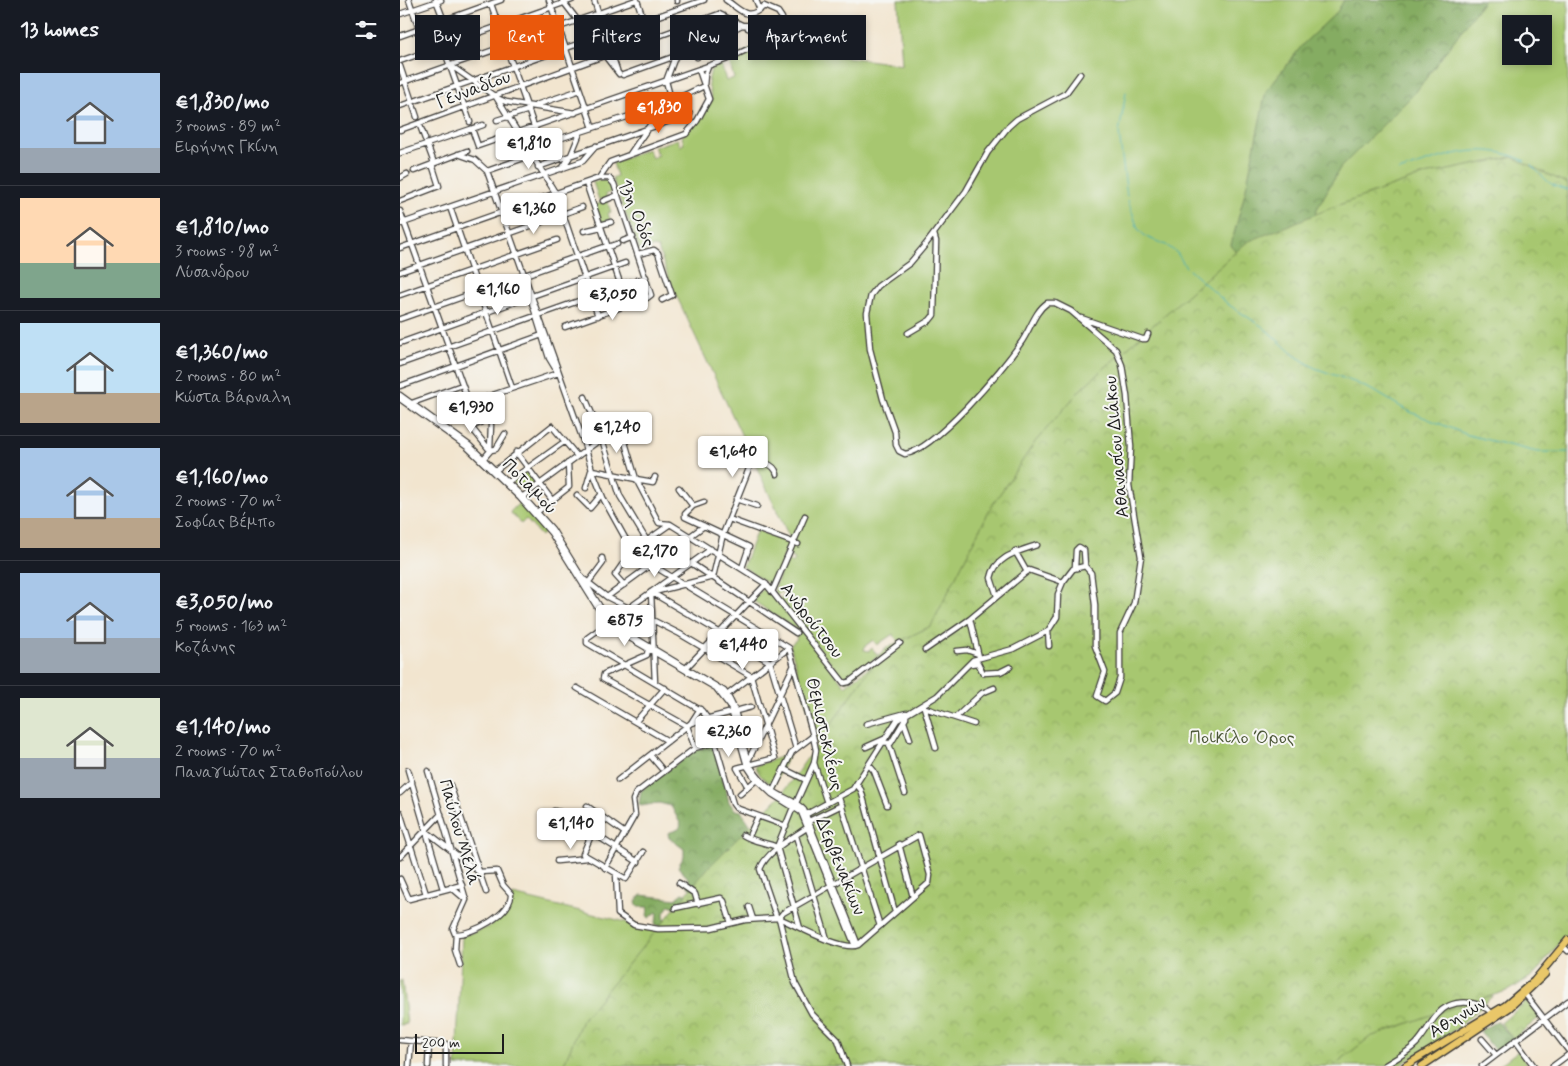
<!DOCTYPE html>
<html lang="en">
<head>
<meta charset="utf-8">
<style>
  :root { --surface:#171b24; --page:#242831; --text:#f1f3f6; --muted:#9ea1a6; --line:#363941; --accent:#ea580c }
  body { margin:0; font-family:Mynerve,sans-serif; background:var(--page); color:var(--text); height:100vh; display:flex; flex-direction:column; font-size:19px; white-space:nowrap }
  * { box-sizing:border-box; margin:0 }
  p { font-size:16px; color:var(--muted) }
  .icon { flex:none; width:28px; height:28px; fill:none; stroke:currentColor; stroke-width:2; stroke-linecap:round; stroke-linejoin:round }
  .map { position:relative; flex:1; overflow:hidden }
  .drawer { display:flex; flex-direction:column; background:var(--surface); width:400px }
  .drawer>* { flex:none }
  .guide { position:absolute; left:15px; top:15px; width:475px; height:45px; display:flex; gap:10px }
  .fabs { position:absolute; left:1102px; top:15px; display:grid; gap:10px }
  .fabs a { display:grid; place-items:center; width:50px; height:50px; border-radius:0px; background:var(--surface); box-shadow:0 2px 8px #0003; font-size:25px }
  .scale { position:absolute; left:15px; bottom:12px; width:89px; box-sizing:border-box; padding-left:5px; border:2px solid #1c1c1c; border-top:0; font-size:14px; line-height:18px; white-space:nowrap; color:#1c1c1c; -webkit-text-stroke:4px #f6f6f2; paint-order:stroke }
  .price { position:absolute; translate:-50% -42px; padding:0 11px; border-radius:5px; background:#fff; color:#222; font-size:16px; line-height:32px; filter:drop-shadow(0 1px 2px #0008) }
  .price::after { content:''; position:absolute; left:50%; top:30px; width:15px; height:11px; margin-left:-8px; background:inherit; clip-path:polygon(0 0,100% 0,50% 100%) }
  .price.on { background:var(--accent); color:#fff }
  ul { padding:0; list-style:none }
  li { display:flex; align-items:center; gap:15px; height:125px; padding:0 20px }
  li+li { border-top:1px solid var(--line) }
  li span { display:grid; place-items:center; flex:none; width:140px; height:100px; border-radius:0px; color:#555 }
  li>.icon { margin-inline-start:auto }
  span .icon { width:60px; height:60px; fill:#fffc; stroke-width:1 }
  li b { font-size:21px }
  h2 { display:flex; justify-content:space-between; align-items:center; height:60px; padding:0 20px; font-size:21px }
  .tag { padding:0 18px; border-radius:0px; background:var(--surface); box-shadow:0 2px 8px #0003; font-size:18px; line-height:45px }
  .tag.on { background:var(--accent); color:#fff }
  main { display:flex; flex:1; min-height:0 }
  .map>svg:first-child { display:block }
</style>
</head>
<body>
<main>
<section class="drawer">
<h2>13 homes<svg class="icon" aria-label="filters" viewBox="0 0 24 24"><path d="M4 7h16M4 17h16"/><circle cx="9" cy="7" r="2"/><circle cx="15" cy="17" r="2"/></svg></h2>
<ul>
<li><span style="background:linear-gradient(#a9c7e8 75%,#9aa5b1 0)"><svg class="icon" aria-label="home" viewBox="0 0 24 24"><path d="M3 11l9-7 9 7M6 9v11h12V9"/></svg></span><div><b>€1,830/mo</b><p>3 rooms · 89 m²</p><p>Ειρήνης Γκίνη</p></div></li>
<li><span style="background:linear-gradient(#ffd9b3 65%,#7fa58c 0)"><svg class="icon" aria-label="home" viewBox="0 0 24 24"><path d="M3 11l9-7 9 7M6 9v11h12V9"/></svg></span><div><b>€1,810/mo</b><p>3 rooms · 98 m²</p><p>Λύσανδρου</p></div></li>
<li><span style="background:linear-gradient(#bfe0f5 70%,#b9a48a 0)"><svg class="icon" aria-label="home" viewBox="0 0 24 24"><path d="M3 11l9-7 9 7M6 9v11h12V9"/></svg></span><div><b>€1,360/mo</b><p>2 rooms · 80 m²</p><p>Κώστα Βάρναλη</p></div></li>
<li><span style="background:linear-gradient(#a9c7e8 70%,#b9a48a 0)"><svg class="icon" aria-label="home" viewBox="0 0 24 24"><path d="M3 11l9-7 9 7M6 9v11h12V9"/></svg></span><div><b>€1,160/mo</b><p>2 rooms · 70 m²</p><p>Σοφίας Βέμπο</p></div></li>
<li><span style="background:linear-gradient(#a9c7e8 65%,#9aa5b1 0)"><svg class="icon" aria-label="home" viewBox="0 0 24 24"><path d="M3 11l9-7 9 7M6 9v11h12V9"/></svg></span><div><b>€3,050/mo</b><p>5 rooms · 163 m²</p><p>Κοζάνης</p></div></li>
<li><span style="background:linear-gradient(#dfe7d0 60%,#9aa5b1 0)"><svg class="icon" aria-label="home" viewBox="0 0 24 24"><path d="M3 11l9-7 9 7M6 9v11h12V9"/></svg></span><div><b>€1,140/mo</b><p>2 rooms · 70 m²</p><p>Παναγιώτας Σταθοπούλου</p></div></li>
</ul>
</section>
<div class="map">
<svg width="1168" height="1066" viewBox="0 0 1168 1066">
  <defs>
    <pattern id="forest-crowns" width="20" height="18" patternUnits="userSpaceOnUse" patternTransform="scale(1.25)"><rect width="20" height="18" fill="#85ac62"/><path d="M2 6a3 3 0 1 1 6 0M12 15a3 3 0 1 1 6 0" fill="none" stroke="#6c8b50"/></pattern>
    <pattern id="park-crowns" width="20" height="18" patternUnits="userSpaceOnUse" patternTransform="scale(1.25)"><rect width="20" height="18" fill="#a7c770"/><path d="M2 6a3 3 0 1 1 6 0M12 15a3 3 0 1 1 6 0" fill="none" stroke="#8faa60"/></pattern>
  </defs>
  <rect width="100%" height="100%" fill="#f6f6f2"/>
  <filter id="ink" filterUnits="userSpaceOnUse"><feTurbulence type="fractalNoise" baseFrequency=".02" numOctaves="2"/><feDisplacementMap in="SourceGraphic" scale="10" xChannelSelector="R" yChannelSelector="G"/><feConvolveMatrix kernelMatrix="1 2 1 2 8 2 1 2 1" color-interpolation-filters="sRGB"/></filter>
  <filter id="wash" filterUnits="userSpaceOnUse"><feTurbulence type="fractalNoise" baseFrequency=".0096" numOctaves="4" result="noise"/><feDisplacementMap in="SourceGraphic" scale="20" xChannelSelector="R" yChannelSelector="G"/><feGaussianBlur stdDeviation="1.12" result="paint"/><feColorMatrix in="noise" values="0 0 0 0 0 0 0 0 0 0 0 0 0 0 0 0 0 1.4 0 .05"/><feComposite in="paint" operator="in"/></filter>
  <g filter="url(#wash)">
    <rect width="100%" height="100%" fill="#f2e5cf"/>
    <path fill="#a7c770" stroke="#627246" fill-rule="evenodd" d="M498,0H1168V926L1059,1027L999,1066H56L62,936L89,927L109,908L113,895L222,921L250,930H313L417,755L416,738L390,645L397,639L396,637L400,632L352,600L366,586L445,686L500,644L493,634L477,645L473,640L465,646L464,650L469,651L472,648L478,656L446,682L379,599L386,594L385,590L376,595L374,591L385,560L393,563L395,559L387,555L392,543L270,282L258,248L253,247L240,252L212,178L217,176L213,163L248,149L252,158L258,155L254,147L278,139L280,146L284,144L282,137L312,101L308,83L311,69L321,64L326,81L334,78L329,61L379,32L392,49L502,65ZM1111,24H1144V56H1111Z
      M205,179L209,181L214,191L206,194L207,198L199,200L193,182Z
      M207,201L211,212L208,213L210,220L202,224L195,205Z
      M127,471L136,484L130,488L124,484L120,489L112,481Z
      M121,501L147,530L141,536L126,519L121,524L110,512Z
      M357,530L389,543L372,588L365,581L343,567Z
      M2,980L7,1024L0,1025V981Z
      M1118,1051L1129,1066H1098Z"/>
    <path fill="url(#forest-crowns)" stroke="#50643f" d="M944,0H1084L1015,93L940,168L917,209L903,244L851,277L831,245L845,193L866,91L904,43L937,12Z
      M314,744L329,802L335,810L341,811L353,829L351,834L360,844L372,849L373,851L362,860L356,858L354,861C355,872 353,880 356,890L364,891L365,894L362,898L354,897L350,907L347,905L346,898C339,896 335,894 327,900L329,904L337,905L338,909L324,916L317,913L304,916L302,913L296,914L294,926H272L271,921L278,908L269,905L264,913L265,926L255,925L258,914L257,912L249,918L247,915L249,907H238L236,901L241,895L276,899L283,893L288,895L287,906L296,905L305,910L309,903L324,897L328,883L318,877L312,885L302,883L300,888L306,890L309,895L302,897L303,901H300L297,892L288,887L289,879L278,867L284,856V849L269,838L268,833L279,829L281,825L271,806L259,803L241,806L239,804L241,791L247,785L296,750Z
      M1097,1021L1113,1039L1096,1052L1080,1031Z"/>
    <path fill="url(#park-crowns)" stroke="#627246" d="M1112,157L1168,184V932L1135,974L1110,990L1042,1011L970,1037L933,1066H163L182,1020L308,868L382,794L484,649L531,626L591,507L635,442L683,387L847,242L936,206L1024,175Z
      M389,754L373,787L360,775L355,766Z
      M1127,1001L1140,1017L1113,1039L1101,1023Z"/>
    <g fill="none" stroke-linecap="round" stroke-linejoin="round">
      <path stroke="#3badb4" stroke-width="1" d="M726,92L719,133L727,196
        M1131,165C1144,177 1149,187 1168,190
        M999,171C1044,157 1079,139 1125,161
        M728,200L738,229L746,237L766,245L777,253L786,267
        M789,270L829,305L863,327L894,355L915,368L954,382L976,392L1008,411L1068,435L1137,452H1168"/>
    </g>
  </g>
  <g filter="url(#ink)">
    <g fill="none" stroke-linecap="round" stroke-linejoin="round">
      <g stroke="#3c3a37" stroke-width="7">
        <path id="minor" d="M9,0L19,29
          M36,0L44,21
          M149,0L193,128
          M162,0L219,74
          M194,0L203,28
          M237,0L241,12
          M277,0V1
          M326,0C341,10 347,22 364,6
          M356,0L360,10
          M91,4L141,146
          M0,14L41,0
          M244,21L247,29
          M35,24L70,122
          M286,26L290,36
          M348,28L361,31L370,27
          M205,35L217,70
          M0,36L101,0
          M250,39L255,54
          M295,49L297,57
          M0,61L172,0
          M50,65L96,97L156,194L198,316
          M0,66L17,117
          M680,74L666,93L617,119L608,127L588,152L566,191L526,244L510,263L478,286L471,295L467,313L470,349L483,399L495,432L496,445L499,451L505,454C534,451 603,369 620,344C630,331 634,312 647,303H655L671,311L716,350L722,365L727,396L731,447L729,485L741,557L734,603L720,633V678L715,693L705,701L697,696L705,672L695,646V605L691,573L685,566
          M223,75L295,49L342,25
          M0,83L236,0
          M97,98L106,102L175,113
          M136,105L180,90
          M0,106L304,0
          M97,120L129,110
          M19,123L25,139
          M72,129L78,146L325,60L363,42L380,29L382,18L378,12L364,6
          M0,130L319,14L342,25L365,26L412,21
          M27,144L34,163
          M0,153L83,125
          M58,154L75,160L87,171L183,440L192,470L204,500L234,554L389,648L413,736L416,750L414,763L427,803
          M230,154L270,96L266,81L275,57
          M138,167L290,114
          M162,169L171,155L180,133
          M14,171L67,151
          M87,171L124,158L146,143L264,105L304,86L305,75L308,67
          M0,178L7,174
          M199,178L210,162L286,134L297,121L309,99L299,70
          M0,201L39,186L32,164
          M203,201L218,195
          M50,207L112,388
          M0,211L69,403L158,373
          M163,214L182,207
          M0,224L183,161L196,146
          M200,225L211,222
          M184,231L201,227
          M223,241L233,237
          M208,247L217,244
          M0,248L199,178H209L214,184L251,295L247,298L165,327
          M238,254L254,250L258,253L272,295L262,300
          M0,272L153,218
          M124,277L149,358L158,373
          M237,280L246,277
          M220,285L230,282
          M0,295L157,240
          M132,296L225,263
          M139,315L221,286L186,183
          M681,318L742,339H746L748,334
          M0,319L207,246
          M508,333L530,320L534,315L536,241L534,234
          M0,343L129,297
          M0,364L135,316
          M0,386L142,335
          M0,395L69,445L125,499L152,529L210,623L324,691C342,713 338,743 351,767C358,778 367,788 378,794C387,799 397,802 404,810L458,945
          M185,397L200,433L220,496L247,541
          M0,399L67,447L120,498L151,533L209,626L316,688L330,706L347,766L355,778L372,794L401,812L455,946
          M12,403L62,385
          M80,423L71,427L88,448
          M224,439L236,479L253,482L255,477
          M90,449L91,425
          M116,452L152,500
          M84,458L91,450L96,449L105,434
          M346,461L354,463
          M96,470L152,426L177,456
          M192,470L236,479L259,523L270,524
          M108,482L164,442
          M186,488L191,471
          M279,488L293,506
          M177,495L190,508L201,495
          M122,497L201,439
          M336,499L357,506
          M304,502L293,506L285,514V517L349,547L342,568
          M137,512L169,487L168,463
          M329,519L398,544
          M270,524L366,584L444,683L449,682L500,643
          M311,549L187,638V643L302,711L308,719L333,804L336,808L386,826
          M232,551L269,525
          M615,551L627,572
          M291,563L396,633
          M222,565L215,575L224,585
          M675,567L676,550L679,547L684,550L685,566
          M185,580L207,597L280,634L351,676L375,758L337,768L348,787
          M188,583L203,563L202,558
          M251,592L370,662L396,749
          M251,592L255,683
          M254,592L313,577L323,534L350,466C359,459 374,463 377,474
          M372,592L405,516
          M597,596L591,578C595,556 620,551 637,545
          M207,597L304,526
          M648,631L649,646
          M248,649L247,655L204,674L203,679L287,726L295,748
          M525,650L570,619
          M557,651L567,650L578,654
          M579,657L570,619L629,570L663,582
          M570,664L578,663L583,673L600,672L610,667
          M287,667L366,584
          M177,688L268,741
          M327,695L389,648
          M524,707L536,748
          M525,708L574,724
          M556,717L582,693L594,688
          M236,721L265,688
          M504,722L510,739
          M291,723L351,707
          M466,724L506,713V718L491,743L482,742
          M489,744L505,793
          M466,747L484,739
          M250,755L261,768
          M349,759L394,665
          M469,765L474,771L487,805
          M384,769L406,780
          M8,770L43,889
          M28,771L66,900
          M218,780L291,723L300,709
          M50,785L86,892
          M457,785L461,790L495,912
          M373,791L392,752L413,736
          M0,793L12,782
          M340,794L356,780
          M439,798L480,926
          M396,803L414,763
          M394,805L377,847L400,928
          M187,806L225,833
          M154,811L160,812L238,862
          M0,812L26,894
          M405,815L453,789L497,720L537,696L573,660L613,649L648,631L657,617L658,594L663,582L673,569L685,566
          M407,822L442,805
          M408,827C392,838 367,851 360,869L376,916L379,918C395,925 444,952 458,945L529,883L530,875L519,835L383,913L379,918L395,983L412,1014L438,1040L447,1066
          M26,831L79,872L97,871L103,885L111,894C112,914 72,935 55,934L53,929L66,900
          M192,833L183,854L226,879L243,852
          M350,834L358,816
          M343,835C354,842 365,842 377,847
          M396,836L427,939
          M499,844L513,897
          M0,857L41,814
          M157,861L187,858
          M205,868L235,815L233,800L236,793L295,748L315,742
          M216,874L218,914L234,925L258,929L311,928L345,920L378,918
          M0,879L9,899L62,885
          M279,883L295,894L298,904
          M51,887L65,899
          M349,907L353,919
          M275,908L321,898L324,901L331,923
          M56,934L55,950L60,965
          M1166,949L1168,951
          M1125,994L1168,1050
          M1082,1039L1096,1055
          M0,1040L46,1044V1066
          M1115,1040L1134,1066
          M9,1066L11,1041
          M28,1066L29,1043
          M984,1066C995,1059 1007,1053 1016,1044C1025,1035 1029,1024 1037,1015C1051,998 1078,999 1093,1014
          M1082,1066L1168,1001
          M1153,1066L1168,1055"/>
      </g>
      <g stroke="#3c3a37" stroke-width="9">
        <path id="highway" d="M1005,1066L1106,1005L1134,981L1168,940
          M1022,1066L1109,1008L1145,974"/>
      </g>
      <use href="#minor" stroke="#fff" stroke-width="4.5"/>
      <use href="#highway" stroke="#e9c769" stroke-width="6"/>
    </g>
  </g>
  <g text-anchor="middle" stroke-width="4" stroke-linejoin="round" paint-order="stroke">
    <g font-size="18" fill="#1c1c1c" stroke="#f6f6f2">
      <text transform="translate(73 89) rotate(-20)" y="6">Γενναδίου</text>
      <text transform="translate(237 213) rotate(68)" y="6">13η Οδός</text>
      <text transform="translate(716 447) rotate(-95)" y="6">Αθανασίου Διάκου</text>
      <text transform="translate(130 486) rotate(46)" y="6">Ποταμού</text>
      <text transform="translate(412 620) rotate(52)" y="6">Ανδρούτσου</text>
      <text transform="translate(425 734) rotate(77)" y="6">Θεμιστοκλέους</text>
      <text transform="translate(60 832) rotate(74)" y="6">Παύλου Μελά</text>
      <text transform="translate(441 866) rotate(68)" y="6">Δερβενακίων</text>
      <text transform="translate(1057 1017) rotate(-31)" y="6">Αθηνών</text>
    </g>
    <g font-size="18" fill="#4d5839" stroke="#f6f6f2">
      <text x="842" y="743">Ποικίλο Όρος</text>
    </g>
  </g>
</svg>
<div class="fabs">
<a><svg class="icon" aria-label="locate" viewBox="0 0 24 24"><circle cx="12" cy="12" r="6"/><path d="M12 2v4M12 18v4M2 12h4M18 12h4"/></svg></a>
</div>
<div class="scale">200 m</div>
<b class="price on" style="left:259px;top:134px">€1,830</b>
<b class="price" style="left:129px;top:170px">€1,810</b>
<b class="price" style="left:134px;top:235px">€1,360</b>
<b class="price" style="left:98px;top:316px">€1,160</b>
<b class="price" style="left:213px;top:321px">€3,050</b>
<b class="price" style="left:71px;top:434px">€1,930</b>
<b class="price" style="left:217px;top:454px">€1,240</b>
<b class="price" style="left:333px;top:478px">€1,640</b>
<b class="price" style="left:255px;top:578px">€2,170</b>
<b class="price" style="left:225px;top:647px">€875</b>
<b class="price" style="left:343px;top:671px">€1,440</b>
<b class="price" style="left:329px;top:758px">€2,360</b>
<b class="price" style="left:171px;top:850px">€1,140</b>
<div class="guide">
<a class="tag">Buy</a>
<a class="tag on">Rent</a>
<a class="tag">Filters</a>
<a class="tag">New</a>
<a class="tag">Apartment</a>
</div>
</div>
</main>
</body>
</html>
